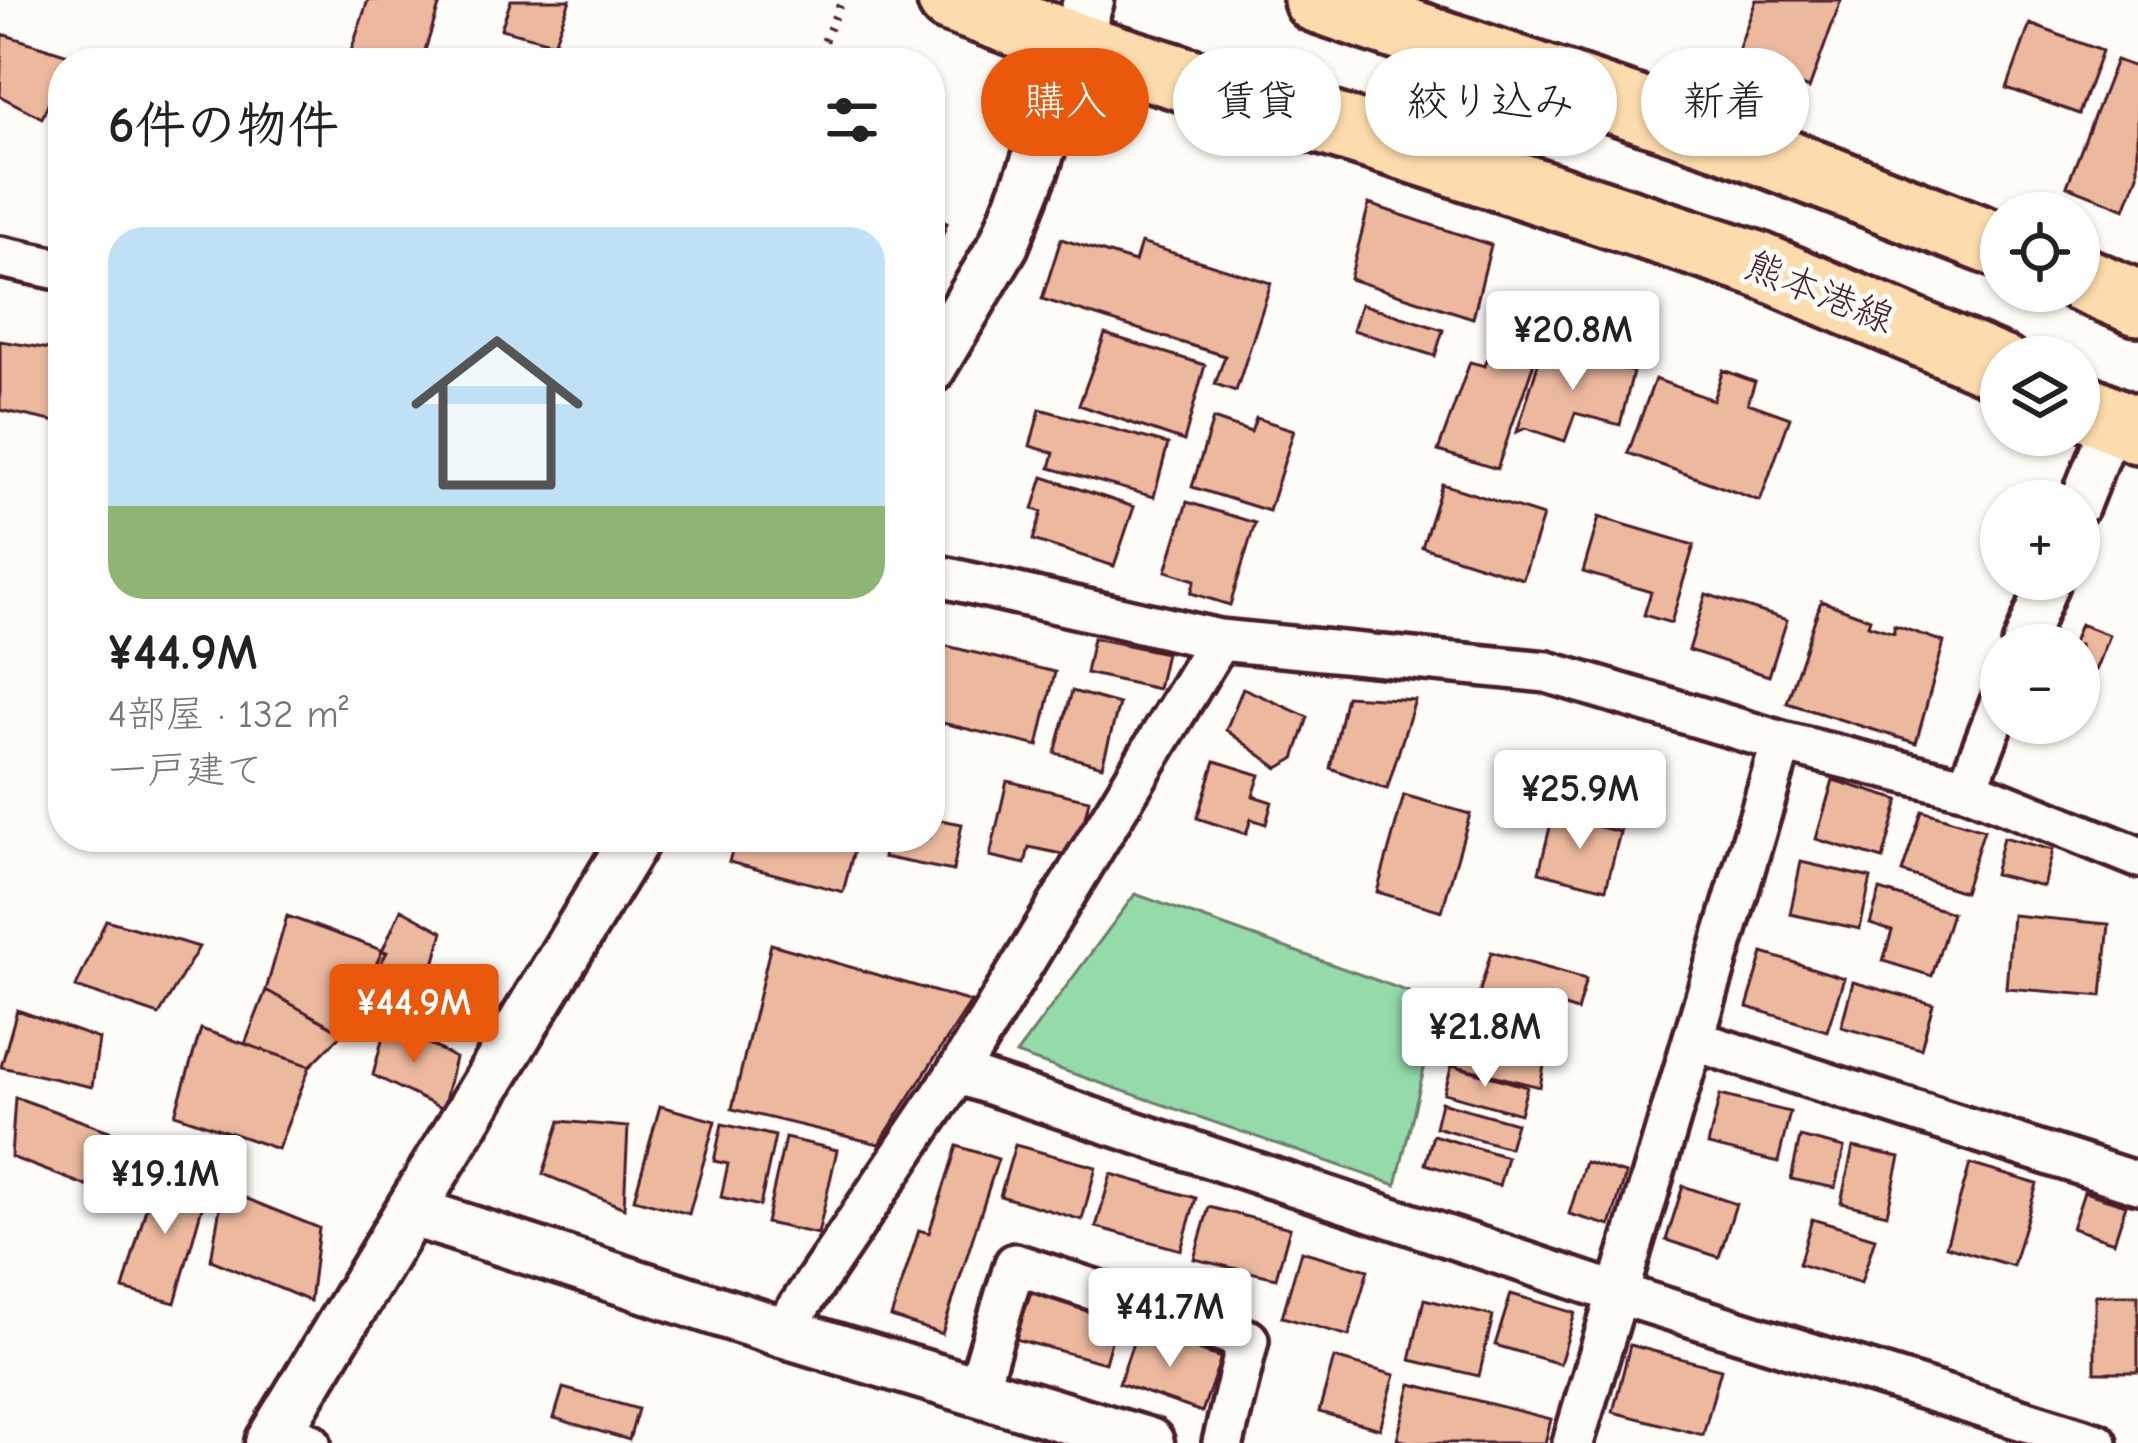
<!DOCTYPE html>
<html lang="ja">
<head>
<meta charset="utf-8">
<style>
  :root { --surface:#fff; --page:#f2f2f2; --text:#222; --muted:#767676; --accent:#ea580c }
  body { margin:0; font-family:"Comic Neue","Klee One",sans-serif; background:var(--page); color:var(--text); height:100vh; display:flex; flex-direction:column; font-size:45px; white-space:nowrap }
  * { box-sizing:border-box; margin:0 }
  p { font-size:39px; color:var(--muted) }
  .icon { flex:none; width:66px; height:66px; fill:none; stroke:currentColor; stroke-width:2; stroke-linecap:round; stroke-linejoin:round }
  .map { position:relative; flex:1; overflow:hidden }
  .drawer { position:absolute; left:48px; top:48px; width:897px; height:804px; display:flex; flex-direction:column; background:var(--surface); border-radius:48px; box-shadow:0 3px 9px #0004 }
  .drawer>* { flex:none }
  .banner { position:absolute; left:981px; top:48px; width:975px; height:108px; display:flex; gap:24px }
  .buttons { position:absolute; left:1980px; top:192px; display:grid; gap:24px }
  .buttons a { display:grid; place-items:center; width:120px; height:120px; border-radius:50%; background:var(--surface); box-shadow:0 3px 9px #0004; font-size:60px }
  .price { position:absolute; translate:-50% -102px; padding:0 27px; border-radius:12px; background:#fff; color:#222; font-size:39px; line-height:78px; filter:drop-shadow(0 3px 6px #0008) }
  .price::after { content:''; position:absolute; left:50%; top:72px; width:36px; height:27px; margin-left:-18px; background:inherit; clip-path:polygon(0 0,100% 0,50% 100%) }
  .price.current { background:var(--accent); color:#fff }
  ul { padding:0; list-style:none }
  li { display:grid; align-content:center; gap:24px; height:636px; padding:0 60px }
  li span { display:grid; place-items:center; height:372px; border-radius:36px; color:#555 }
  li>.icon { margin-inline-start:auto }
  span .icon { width:216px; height:216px; fill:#fffc; stroke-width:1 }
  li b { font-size:51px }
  h2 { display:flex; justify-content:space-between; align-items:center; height:144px; padding:0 60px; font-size:51px }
  .chip { padding:0 42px; border-radius:54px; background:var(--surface); box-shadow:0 3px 9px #0004; font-size:42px; line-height:108px }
  .chip.current { background:var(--accent); color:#fff }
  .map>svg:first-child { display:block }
</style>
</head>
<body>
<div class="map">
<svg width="2138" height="1443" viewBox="0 0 2138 1443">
  <rect width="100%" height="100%" fill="#fdfcf7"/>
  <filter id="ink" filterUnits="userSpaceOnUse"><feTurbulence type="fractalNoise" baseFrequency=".00833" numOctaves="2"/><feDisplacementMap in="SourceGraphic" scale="24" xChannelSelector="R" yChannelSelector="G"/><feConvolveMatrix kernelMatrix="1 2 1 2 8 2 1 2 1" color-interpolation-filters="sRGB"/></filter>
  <g filter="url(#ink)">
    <path fill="#94dba9" stroke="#6f7d6a" stroke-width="3" d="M1135,894L1440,1003L1396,1185L1016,1054Z"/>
    <path fill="#ecb99e" stroke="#4a1f2b" stroke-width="3" d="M368,0H441L421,63H347Z
      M511,0H570L554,43L501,29Z
      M1756,0H1841L1809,89L1734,62Z
      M2030,24L2102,51L2079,114L2007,88Z
      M2,34L68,55L42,118L0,96Z
      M2116,60L2138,68V175L2125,209L2067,186Z
      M1369,204L1491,245L1473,318L1350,279Z
      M930,216L947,223L930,269Z
      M1061,239L1135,262L1141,243L1271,283L1236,391L1215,384L1225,356L1042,299Z
      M1361,304L1443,330L1435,356L1353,330Z
      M1497,332L1540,345L1497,469L1438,451L1470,362L1485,366Z
      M1105,334L1205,365L1184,441L1079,405Z
      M0,341L63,351V390L56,422L0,410Z
      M1544,344L1633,372L1620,425L1575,413L1565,441L1526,428L1517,432Z
      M1723,370L1755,382L1748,403L1790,418L1760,501L1628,453L1655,379L1713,400Z
      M1040,409L1168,444L1154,497L1050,468L1054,453L1030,446Z
      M1256,418L1294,430L1269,511L1192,487L1213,419L1251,432Z
      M1043,477L1134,507L1114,566L1033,540L1042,512L1033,509Z
      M1442,484L1543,516L1523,579L1422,547Z
      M1187,502L1255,523L1230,605L1191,593L1195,580L1166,571Z
      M1599,517L1694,545L1671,623L1644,615L1651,592L1583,572Z
      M1706,594L1787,620L1769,676L1689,650Z
      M1821,601L1870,619L1868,625L1894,633V625L1944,642L1916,743L1787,703Z
      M2080,624L2109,635L2092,678L2079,673V645H2072Z
      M1093,638L1166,653L1158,689L1086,673Z
      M930,642L1055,672L1038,746L930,720Z
      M1243,688L1308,717L1294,759L1278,768L1226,730Z
      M1072,691L1119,704L1102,766L1055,753Z
      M1346,696L1415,700L1387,789L1330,768Z
      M1567,756L1633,771L1620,832L1553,815Z
      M1215,761L1260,775L1253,796L1272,802L1266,824L1251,819L1246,834L1197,818Z
      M1833,780L1899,800L1883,859L1816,839Z
      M1007,781L1089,800L1076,857L1029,847L1025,864L990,856Z
      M1404,795L1470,814L1442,911L1377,892Z
      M1922,811L1984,830L1964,892L1902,872Z
      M1553,815L1620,832L1606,889L1539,872Z
      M930,818L962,824L953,871L883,857L887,837H930Z
      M736,837H807L854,850L843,892L729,862Z
      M2003,837L2052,850L2043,886L1994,874Z
      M1801,862L1871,878L1860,929L1790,914Z
      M1880,890L1952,913L1932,976L1883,961L1892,931L1870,924Z
      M401,909L443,932L415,1033L357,1007Z
      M2012,915L2109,924L2102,996L2006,988Z
      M287,916L387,952L343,1033L266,990Z
      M106,920L199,947L159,1015L76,987Z
      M771,944L971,1002L879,1144L732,1109Z
      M1491,952L1586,979L1577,1011L1549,1002L1544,1021L1477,1001Z
      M1763,953L1844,978L1827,1031L1747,1007Z
      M1853,982L1933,1004L1921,1049L1841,1027Z
      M266,990L343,1033L310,1066L245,1044Z
      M17,1010L99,1039L92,1087L1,1067Z
      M387,1021L455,1058L443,1109L373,1075Z
      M1465,1027L1548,1044L1540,1087L1452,1065Z
      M201,1029L310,1066L278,1149L175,1114Z
      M1452,1065L1527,1087L1520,1114L1444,1093Z
      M1720,1095L1790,1112L1778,1162L1708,1145Z
      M15,1097L123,1136L105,1193L11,1157Z
      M1441,1102L1516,1123L1509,1148L1435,1127Z
      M660,1106L715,1121L689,1214L634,1199Z
      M560,1121L628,1127L624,1208L543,1174Z
      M722,1124L775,1136L760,1206L721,1197L728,1164L714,1161Z
      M1433,1135L1507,1157L1499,1186L1425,1164Z
      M1800,1137L1844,1148L1835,1188L1791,1179Z
      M785,1138L837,1150L818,1234L766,1223Z
      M1015,1145L1096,1167L1082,1220L1000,1196Z
      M957,1146L998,1159L942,1334L891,1317L919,1230L929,1233Z
      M1853,1147L1900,1157L1887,1214L1841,1203Z
      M1585,1162L1626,1174L1610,1226L1569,1214Z
      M1970,1164L2037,1184L2013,1266L1946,1246Z
      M158,1166L207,1189L175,1303L123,1289Z
      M1111,1174L1196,1198L1181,1250L1096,1227Z
      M1683,1186L1736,1204L1719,1257L1666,1240Z
      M223,1189L319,1228L310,1301L211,1260Z
      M2084,1192L2126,1205L2114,1242L2072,1228Z
      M1209,1207L1290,1228L1276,1278L1194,1259Z
      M1812,1219L1875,1238L1861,1283L1799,1264Z
      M1301,1251L1368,1270L1349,1336L1282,1317Z
      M1032,1289L1119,1313L1105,1363L1015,1339Z
      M1511,1294L1575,1313L1560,1364L1495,1345Z
      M2095,1295H2138V1372H2095Z
      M1424,1299L1493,1316L1479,1376L1410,1360Z
      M1138,1328L1221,1358L1202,1412L1119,1383Z
      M1630,1345L1721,1369L1703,1435L1613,1412Z
      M1334,1358L1395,1375L1380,1429L1319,1412Z
      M1411,1384L1551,1419L1545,1443H1411L1397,1439Z
      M563,1388L638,1409L629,1440L554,1418Z"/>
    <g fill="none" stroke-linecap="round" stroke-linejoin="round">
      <g stroke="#4a1f2b" stroke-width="48">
        <path id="minor" d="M0,257L63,270
          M2079,505L2113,419
          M930,574L1219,640L1547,672L1782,742L1967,788L2138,857
          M2023,645L2050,579
          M1967,788L2001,702
          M1693,1040L2138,1183
          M957,1073L1617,1293L2097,1443
          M782,1332L957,1073L1219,640
          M977,1391L1015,1264L1248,1340L1223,1443
          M279,1428L310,1443
          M1573,1443L1782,742"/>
      </g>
      <g stroke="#4a1f2b" stroke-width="57">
        <path id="tertiary" d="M930,369L1004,244L1034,168L1089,0
          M410,1211L782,1332L1149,1443
          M270,1443L636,837"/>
      </g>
      <g stroke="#4a1f2b" stroke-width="72">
        <path id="primary" d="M950,0L1075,45L1400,146L1757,264L2001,368
          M1316,0L1724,138L2001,246
          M2079,278L2138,303
          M2079,404L2138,431"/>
      </g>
      <path stroke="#4a1f2b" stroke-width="8" stroke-dasharray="3 9" stroke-linecap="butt" d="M815,63L842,0"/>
      <use href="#minor" stroke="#fdfcf7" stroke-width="39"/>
      <use href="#tertiary" stroke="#fdfcf7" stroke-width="48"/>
      <use href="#primary" stroke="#fcdcac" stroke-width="63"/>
    </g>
  </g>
  <g text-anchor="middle" stroke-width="10" stroke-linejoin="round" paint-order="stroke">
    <g font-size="39" fill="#4a1f2b" stroke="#fdfcf7">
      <text transform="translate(1820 291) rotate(22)" y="14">熊本港線</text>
    </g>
  </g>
</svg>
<div class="buttons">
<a><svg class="icon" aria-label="locate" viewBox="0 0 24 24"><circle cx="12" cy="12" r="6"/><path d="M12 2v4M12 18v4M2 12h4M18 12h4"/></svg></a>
<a><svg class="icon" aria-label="layers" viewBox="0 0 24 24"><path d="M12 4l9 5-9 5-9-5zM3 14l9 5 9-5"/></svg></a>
<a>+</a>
<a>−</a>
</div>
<b class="price" style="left:1573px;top:393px">¥20.8M</b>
<b class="price" style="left:1580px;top:852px">¥25.9M</b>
<b class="price current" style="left:414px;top:1066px">¥44.9M</b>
<b class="price" style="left:1485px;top:1090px">¥21.8M</b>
<b class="price" style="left:165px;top:1237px">¥19.1M</b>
<b class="price" style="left:1170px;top:1370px">¥41.7M</b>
<div class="banner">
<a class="chip current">購入</a>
<a class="chip">賃貸</a>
<a class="chip">絞り込み</a>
<a class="chip">新着</a>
</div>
<section class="drawer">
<h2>6件の物件<svg class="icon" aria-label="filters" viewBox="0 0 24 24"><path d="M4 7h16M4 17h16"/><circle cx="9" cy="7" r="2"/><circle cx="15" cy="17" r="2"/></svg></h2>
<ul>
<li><span style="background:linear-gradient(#bfe0f5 75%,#8fb573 0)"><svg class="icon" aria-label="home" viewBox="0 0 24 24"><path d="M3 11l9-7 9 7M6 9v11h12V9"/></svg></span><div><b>¥44.9M</b><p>4部屋 · 132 m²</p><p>一戸建て</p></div></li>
</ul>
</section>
</div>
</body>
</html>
